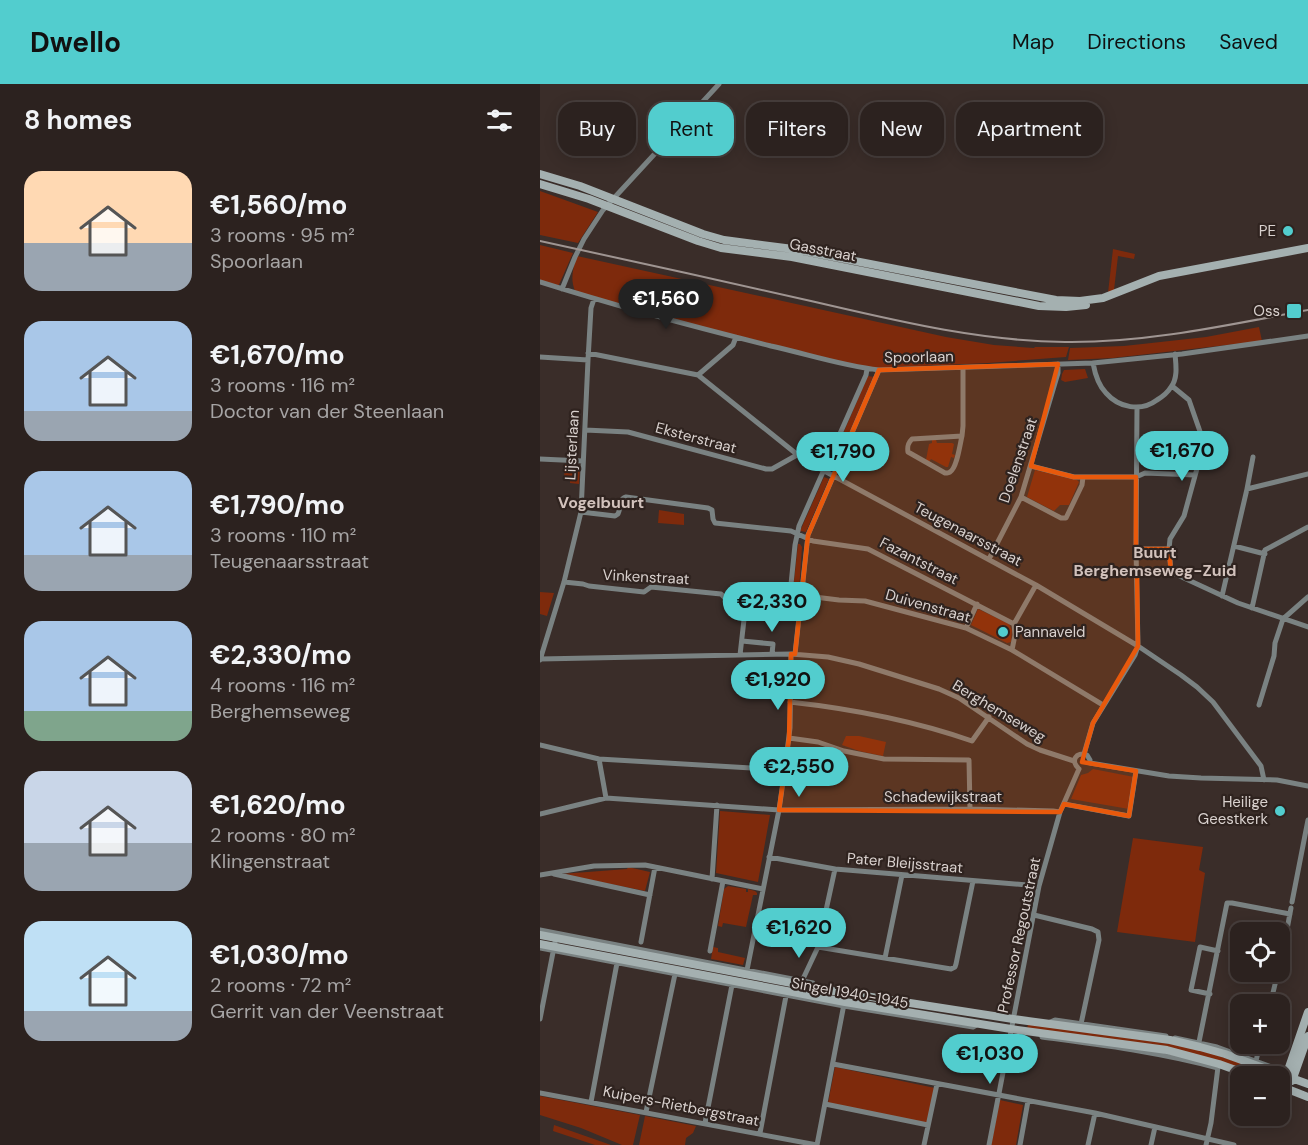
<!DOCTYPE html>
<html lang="en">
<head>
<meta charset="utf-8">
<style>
  :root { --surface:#2c221f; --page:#342a28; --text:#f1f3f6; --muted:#a6a4a4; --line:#483f3d; --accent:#52cdce }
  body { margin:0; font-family:"DM Sans",sans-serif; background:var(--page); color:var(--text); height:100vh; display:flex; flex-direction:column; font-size:22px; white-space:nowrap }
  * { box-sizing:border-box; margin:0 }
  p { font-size:20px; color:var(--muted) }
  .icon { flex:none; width:33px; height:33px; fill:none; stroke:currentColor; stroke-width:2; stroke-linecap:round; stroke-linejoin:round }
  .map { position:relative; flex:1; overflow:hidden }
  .drawer { display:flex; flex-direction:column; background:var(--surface); width:540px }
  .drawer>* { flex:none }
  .banner { position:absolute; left:18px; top:18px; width:570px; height:54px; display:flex; gap:12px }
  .controls { position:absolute; left:690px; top:838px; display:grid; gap:12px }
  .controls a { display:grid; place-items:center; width:60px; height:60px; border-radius:12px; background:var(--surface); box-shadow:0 3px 15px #0003,0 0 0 2px var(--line); font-size:30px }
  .price { position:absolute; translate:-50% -51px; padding:0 14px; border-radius:21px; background:var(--accent); color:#111; font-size:20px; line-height:39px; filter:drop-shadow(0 2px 3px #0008) }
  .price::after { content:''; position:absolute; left:50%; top:36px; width:18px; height:14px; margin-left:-9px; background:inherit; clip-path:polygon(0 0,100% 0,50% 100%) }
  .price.active { background:#222; color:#fff }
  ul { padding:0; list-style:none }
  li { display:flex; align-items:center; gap:18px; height:150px; padding:0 24px }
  li span { display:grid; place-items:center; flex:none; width:168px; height:120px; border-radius:18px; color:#555 }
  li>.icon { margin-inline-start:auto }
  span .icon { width:72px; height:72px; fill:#fffc; stroke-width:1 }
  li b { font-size:26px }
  h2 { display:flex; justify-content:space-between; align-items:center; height:72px; padding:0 24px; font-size:26px }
  .chip { padding:0 21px; border-radius:18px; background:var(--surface); box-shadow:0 3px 15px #0003,0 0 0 2px var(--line); font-size:21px; line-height:54px }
  .chip.active { background:var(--accent); color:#111 }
  header { display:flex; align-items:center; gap:36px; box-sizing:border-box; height:84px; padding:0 30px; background:var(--accent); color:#111 }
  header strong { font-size:28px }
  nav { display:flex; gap:33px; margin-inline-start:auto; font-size:21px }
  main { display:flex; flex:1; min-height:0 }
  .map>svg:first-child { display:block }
</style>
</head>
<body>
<header>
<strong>Dwello</strong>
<nav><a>Map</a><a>Directions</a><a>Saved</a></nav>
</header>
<main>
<section class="drawer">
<h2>8 homes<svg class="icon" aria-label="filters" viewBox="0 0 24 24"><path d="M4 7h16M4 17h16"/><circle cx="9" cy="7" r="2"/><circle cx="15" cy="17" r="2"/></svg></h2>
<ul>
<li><span style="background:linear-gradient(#ffd9b3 60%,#9aa5b1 0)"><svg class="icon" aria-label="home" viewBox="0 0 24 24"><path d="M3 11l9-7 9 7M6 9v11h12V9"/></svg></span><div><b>€1,560/mo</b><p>3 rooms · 95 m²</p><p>Spoorlaan</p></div></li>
<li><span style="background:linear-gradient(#a9c7e8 75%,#9aa5b1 0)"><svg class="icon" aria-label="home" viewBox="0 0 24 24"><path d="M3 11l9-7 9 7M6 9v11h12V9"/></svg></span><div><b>€1,670/mo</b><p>3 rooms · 116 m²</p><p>Doctor van der Steenlaan</p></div></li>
<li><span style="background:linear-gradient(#a9c7e8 70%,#9aa5b1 0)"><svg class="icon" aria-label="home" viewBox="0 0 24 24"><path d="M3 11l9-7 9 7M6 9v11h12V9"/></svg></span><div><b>€1,790/mo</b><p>3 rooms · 110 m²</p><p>Teugenaarsstraat</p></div></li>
<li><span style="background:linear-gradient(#a9c7e8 75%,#7fa58c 0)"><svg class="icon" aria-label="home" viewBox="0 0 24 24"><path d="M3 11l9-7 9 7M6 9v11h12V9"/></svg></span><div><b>€2,330/mo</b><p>4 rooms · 116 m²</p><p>Berghemseweg</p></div></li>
<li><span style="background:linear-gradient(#c9d6e8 60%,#9aa5b1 0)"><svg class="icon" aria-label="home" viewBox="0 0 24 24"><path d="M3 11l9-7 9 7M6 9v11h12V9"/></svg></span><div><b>€1,620/mo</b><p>2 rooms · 80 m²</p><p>Klingenstraat</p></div></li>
<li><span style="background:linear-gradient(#bfe0f5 75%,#9aa5b1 0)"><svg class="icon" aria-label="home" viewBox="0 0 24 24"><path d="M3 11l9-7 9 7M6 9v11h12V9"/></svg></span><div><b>€1,030/mo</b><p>2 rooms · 72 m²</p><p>Gerrit van der Veenstraat</p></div></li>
</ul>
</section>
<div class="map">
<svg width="768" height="1061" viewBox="0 0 768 1061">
  <rect width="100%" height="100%" fill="#3a2d29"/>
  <path fill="#7e2a0c" d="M0,107L58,128L38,159L0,151Z
    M0,161L33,169L18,203L0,197Z
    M573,165L595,170L594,175L578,172L574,206L568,209Z
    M37,172L406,253L454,261L494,264L495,263H529L526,273L448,279L337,284L323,283L88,224L35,207C30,195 33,184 37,172Z
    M719,243L722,257L573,274L528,276L530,264L584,262L666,253Z
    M545,285L548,294L525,298L521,296L522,290L524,286Z
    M328,292L334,293L294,385L289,382Z
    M392,356H396L397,359H412L414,360L412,370L415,371L414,374L411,373L408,383H406L391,375L389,378L386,376L389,360L392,359Z
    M25,381L40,382L39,400L30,399V395L24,394Z
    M495,386L537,396L539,398L529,421H520L514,427L487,413Z
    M284,393L289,395L266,448L260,447Z
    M119,426L144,430V441L118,439Z
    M258,460H260L262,463L259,507L256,508L253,506Z
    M0,508L14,509L7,532L0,530Z
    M438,525L469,540L472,546L471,558L467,559L431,541Z
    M306,652H319L346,658L343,672L319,667L302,661Z
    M553,685L594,693L589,725L531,715L541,691L548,689Z
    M180,727L230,731L218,798L176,789Z
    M593,754L663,763L659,786L665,789L655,858L577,848Z
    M88,783L110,788L105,807L21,790L87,785Z
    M188,802L206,805V808H208V805L215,807L217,809V811H213L206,843L183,839L182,843L178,842L184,805Z
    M173,863L178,864V868L205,874L203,881L171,875Z
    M488,940L652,963L733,990L732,993H726L671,974L487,945Z
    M295,983L395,1004L387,1039L288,1019Z
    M0,1012L100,1031L93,1061H82L41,1044L0,1031Z
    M460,1016L483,1021L476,1061H451Z
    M105,1032L156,1042L153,1049L146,1054L145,1061H99Z
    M14,1041L71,1061H55L13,1047Z"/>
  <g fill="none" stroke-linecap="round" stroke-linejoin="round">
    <path stroke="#7a8282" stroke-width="5" d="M0,198C76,222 154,243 231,262C267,270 303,282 339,286L553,279L642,270L768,252
      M22,205L35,173L44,155L63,126L179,0
      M48,269L158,291L264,376L496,501L598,562L641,591L657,603L673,618L721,682L724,696
      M0,273L48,276
      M553,279C555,290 558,301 566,309C579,324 601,328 617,316C622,313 628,308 631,303C638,294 636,281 635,270
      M158,291L193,261L196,253
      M45,346L88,348L226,385H232L257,371
      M422,352C420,360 417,384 410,388C409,389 407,389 405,389L368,368C367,362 368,359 372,355Z
      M422,352L423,342V284
      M0,375L43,377
      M491,382L534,393H596L605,389L655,391
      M707,405L713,373
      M481,413L521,434H526L542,401L543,393
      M41,428L75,432L78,430C81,424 79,415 86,413L168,424L172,426L173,435L175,439L251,447L273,457L328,465L474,540
      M694,462L725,470
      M596,465H629
      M449,475L481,413L518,289V280
      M631,488L629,465L630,455L644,432L664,359L649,316L632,302
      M597,489L631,488L698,519L768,543
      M24,498L43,500L49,502L104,508L111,503L181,510L187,516L240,521L248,515L250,510L255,461L259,442L326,291L327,285
      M250,510L299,516L325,517L426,544L472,566L563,621
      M682,512L707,405L768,390
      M712,524L725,466L768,443
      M426,544L437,520
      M202,557L233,560L232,570
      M472,566L475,551L474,540L496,501
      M255,570L268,451L339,286
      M200,571L206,518
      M0,575L251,570L288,573L319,580L399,605L419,614L487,660L500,666L534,677
      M0,576L24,498L41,428L48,276L51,224L54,215
      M250,618C313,625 372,636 432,657L449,633
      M719,621L734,572L735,559L743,535L768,513
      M249,654L278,658L304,667L344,675L429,676L430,725
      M0,661L59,675L245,686
      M544,670L553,639L595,571L598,562L596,465L597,324
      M59,675L66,714
      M550,679L629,692L661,694L737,696L768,702
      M539,685C530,677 536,667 547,671L550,676V679
      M524,720L589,732L596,687
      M0,730L66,714L239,726L430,725L513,727L520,728
      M229,773L295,785L499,802
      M14,790L110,811
      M0,791L54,782L105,781L223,805
      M172,795L177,721
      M752,818L768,736
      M494,831L552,845L558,848L559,856L541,940
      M0,846L273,899L275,903
      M101,858L115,783
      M278,863L411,885L415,883L416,880L433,797
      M0,864L304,922L433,943L438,940
      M170,867L183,797
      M345,874L362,791
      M740,883L751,824
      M206,891L239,726L245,684L250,644L251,570
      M262,897L278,863L295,785
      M670,910L651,906L660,863L678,867
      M730,921L738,888
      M0,935L16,853
      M508,939L515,936L626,952
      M502,953C561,961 620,968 678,984
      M635,954L677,963L737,985L740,990
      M659,958L687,819H692L750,830
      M716,977L720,960
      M293,980L555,1029L694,1061
      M0,1009L277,1061
      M51,1018L77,879
      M285,1020L388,1041
      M106,1028L135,890
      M165,1039L192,901
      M220,1049L246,912
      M277,1061L304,920
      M384,1061L397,1000
      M449,1061L499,802L520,728L539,685
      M480,1061L488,1017
      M548,1061L555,1029
      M611,1061L615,1043
      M666,1061L671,1039L678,983"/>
    <path stroke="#a4b0b0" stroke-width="8" d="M0,90L40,102L163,150L184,156L253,165L516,216L540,217L563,214L619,192L768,164
      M0,100L49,115L158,157L181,164L252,173L499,222L526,223L546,221
      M0,851L299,908L473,935L630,956L660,963L685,970L768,1000
      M0,860L305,918L471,945L627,966L679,980L715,993
      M752,997L768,952
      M740,1002L768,1013
      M745,1004L746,992L768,928"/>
    <path stroke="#9f9592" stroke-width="2" d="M0,157C87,176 175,195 262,215C349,235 435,257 525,258C607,259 688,241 768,226"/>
  </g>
  <path fill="#e8590c" fill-opacity="0.2" stroke="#e8590c" stroke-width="4.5" stroke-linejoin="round" d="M518,280L491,382L534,393H596V465H629L631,488L597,489L598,562L553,639L542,678L596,687L589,732L524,720L520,728L239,726L249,654L251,570H255L268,451L339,286Z"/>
  <g fill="#52cdce" stroke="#2f231f" stroke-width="2">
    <circle cx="748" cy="147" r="6"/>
    <rect x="746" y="219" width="16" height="16" rx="3"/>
    <circle cx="463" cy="548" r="6"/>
    <circle cx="740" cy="727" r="6"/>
  </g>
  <g text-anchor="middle" stroke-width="4.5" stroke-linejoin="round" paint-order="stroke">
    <g font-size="15" fill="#d9d1ce" stroke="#2f231f" text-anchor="end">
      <text x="736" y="152">PE</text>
      <text x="740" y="232">Oss</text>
      <text x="475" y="553" text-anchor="start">Pannaveld</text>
      <text x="728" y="723">Heilige<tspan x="728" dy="17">Geestkerk</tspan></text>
    </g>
    <g font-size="15" fill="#d9d1ce" stroke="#2f231f">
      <text transform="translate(283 166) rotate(11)" y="5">Gasstraat</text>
      <text transform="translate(379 273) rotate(-1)" y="5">Spoorlaan</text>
      <text transform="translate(156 354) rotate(15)" y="5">Eksterstraat</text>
      <text transform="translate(32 361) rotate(-87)" y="5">Lijsterlaan</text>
      <text transform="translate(478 376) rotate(-71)" y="5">Doelenstraat</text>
      <text transform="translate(428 450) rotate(28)" y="5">Teugenaarsstraat</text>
      <text transform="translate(379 477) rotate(27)" y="5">Fazantstraat</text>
      <text transform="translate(106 493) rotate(3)" y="5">Vinkenstraat</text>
      <text transform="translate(388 522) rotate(16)" y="5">Duivenstraat</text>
      <text transform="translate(459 627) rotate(31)" y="5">Berghemseweg</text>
      <text x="403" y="718">Schadewijkstraat</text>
      <text transform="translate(365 779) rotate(5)" y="5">Pater Bleijsstraat</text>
      <text transform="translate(479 851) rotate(-78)" y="5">Professor Regoutstraat</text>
      <text transform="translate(310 909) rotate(10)" y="5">Singel 1940-1945</text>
      <text transform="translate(141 1022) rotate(11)" y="5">Kuipers-Rietbergstraat</text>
    </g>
    <g font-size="16" font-weight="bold" fill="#d2c2bc" stroke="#2f231f">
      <text x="61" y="424">Vogelbuurt</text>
      <text x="615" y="474">Buurt<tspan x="615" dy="18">Berghemseweg-Zuid</tspan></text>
    </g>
  </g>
</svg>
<div class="controls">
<a><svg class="icon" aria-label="locate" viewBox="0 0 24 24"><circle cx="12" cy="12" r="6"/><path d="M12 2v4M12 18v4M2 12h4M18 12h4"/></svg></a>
<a>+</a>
<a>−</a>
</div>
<b class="price active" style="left:126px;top:246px">€1,560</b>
<b class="price" style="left:642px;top:398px">€1,670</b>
<b class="price" style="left:303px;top:399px">€1,790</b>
<b class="price" style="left:232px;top:549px">€2,330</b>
<b class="price" style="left:238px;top:627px">€1,920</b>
<b class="price" style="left:259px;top:714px">€2,550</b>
<b class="price" style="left:259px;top:875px">€1,620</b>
<b class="price" style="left:450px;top:1001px">€1,030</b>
<div class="banner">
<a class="chip">Buy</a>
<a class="chip active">Rent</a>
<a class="chip">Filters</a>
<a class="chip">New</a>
<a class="chip">Apartment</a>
</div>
</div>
</main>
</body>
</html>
